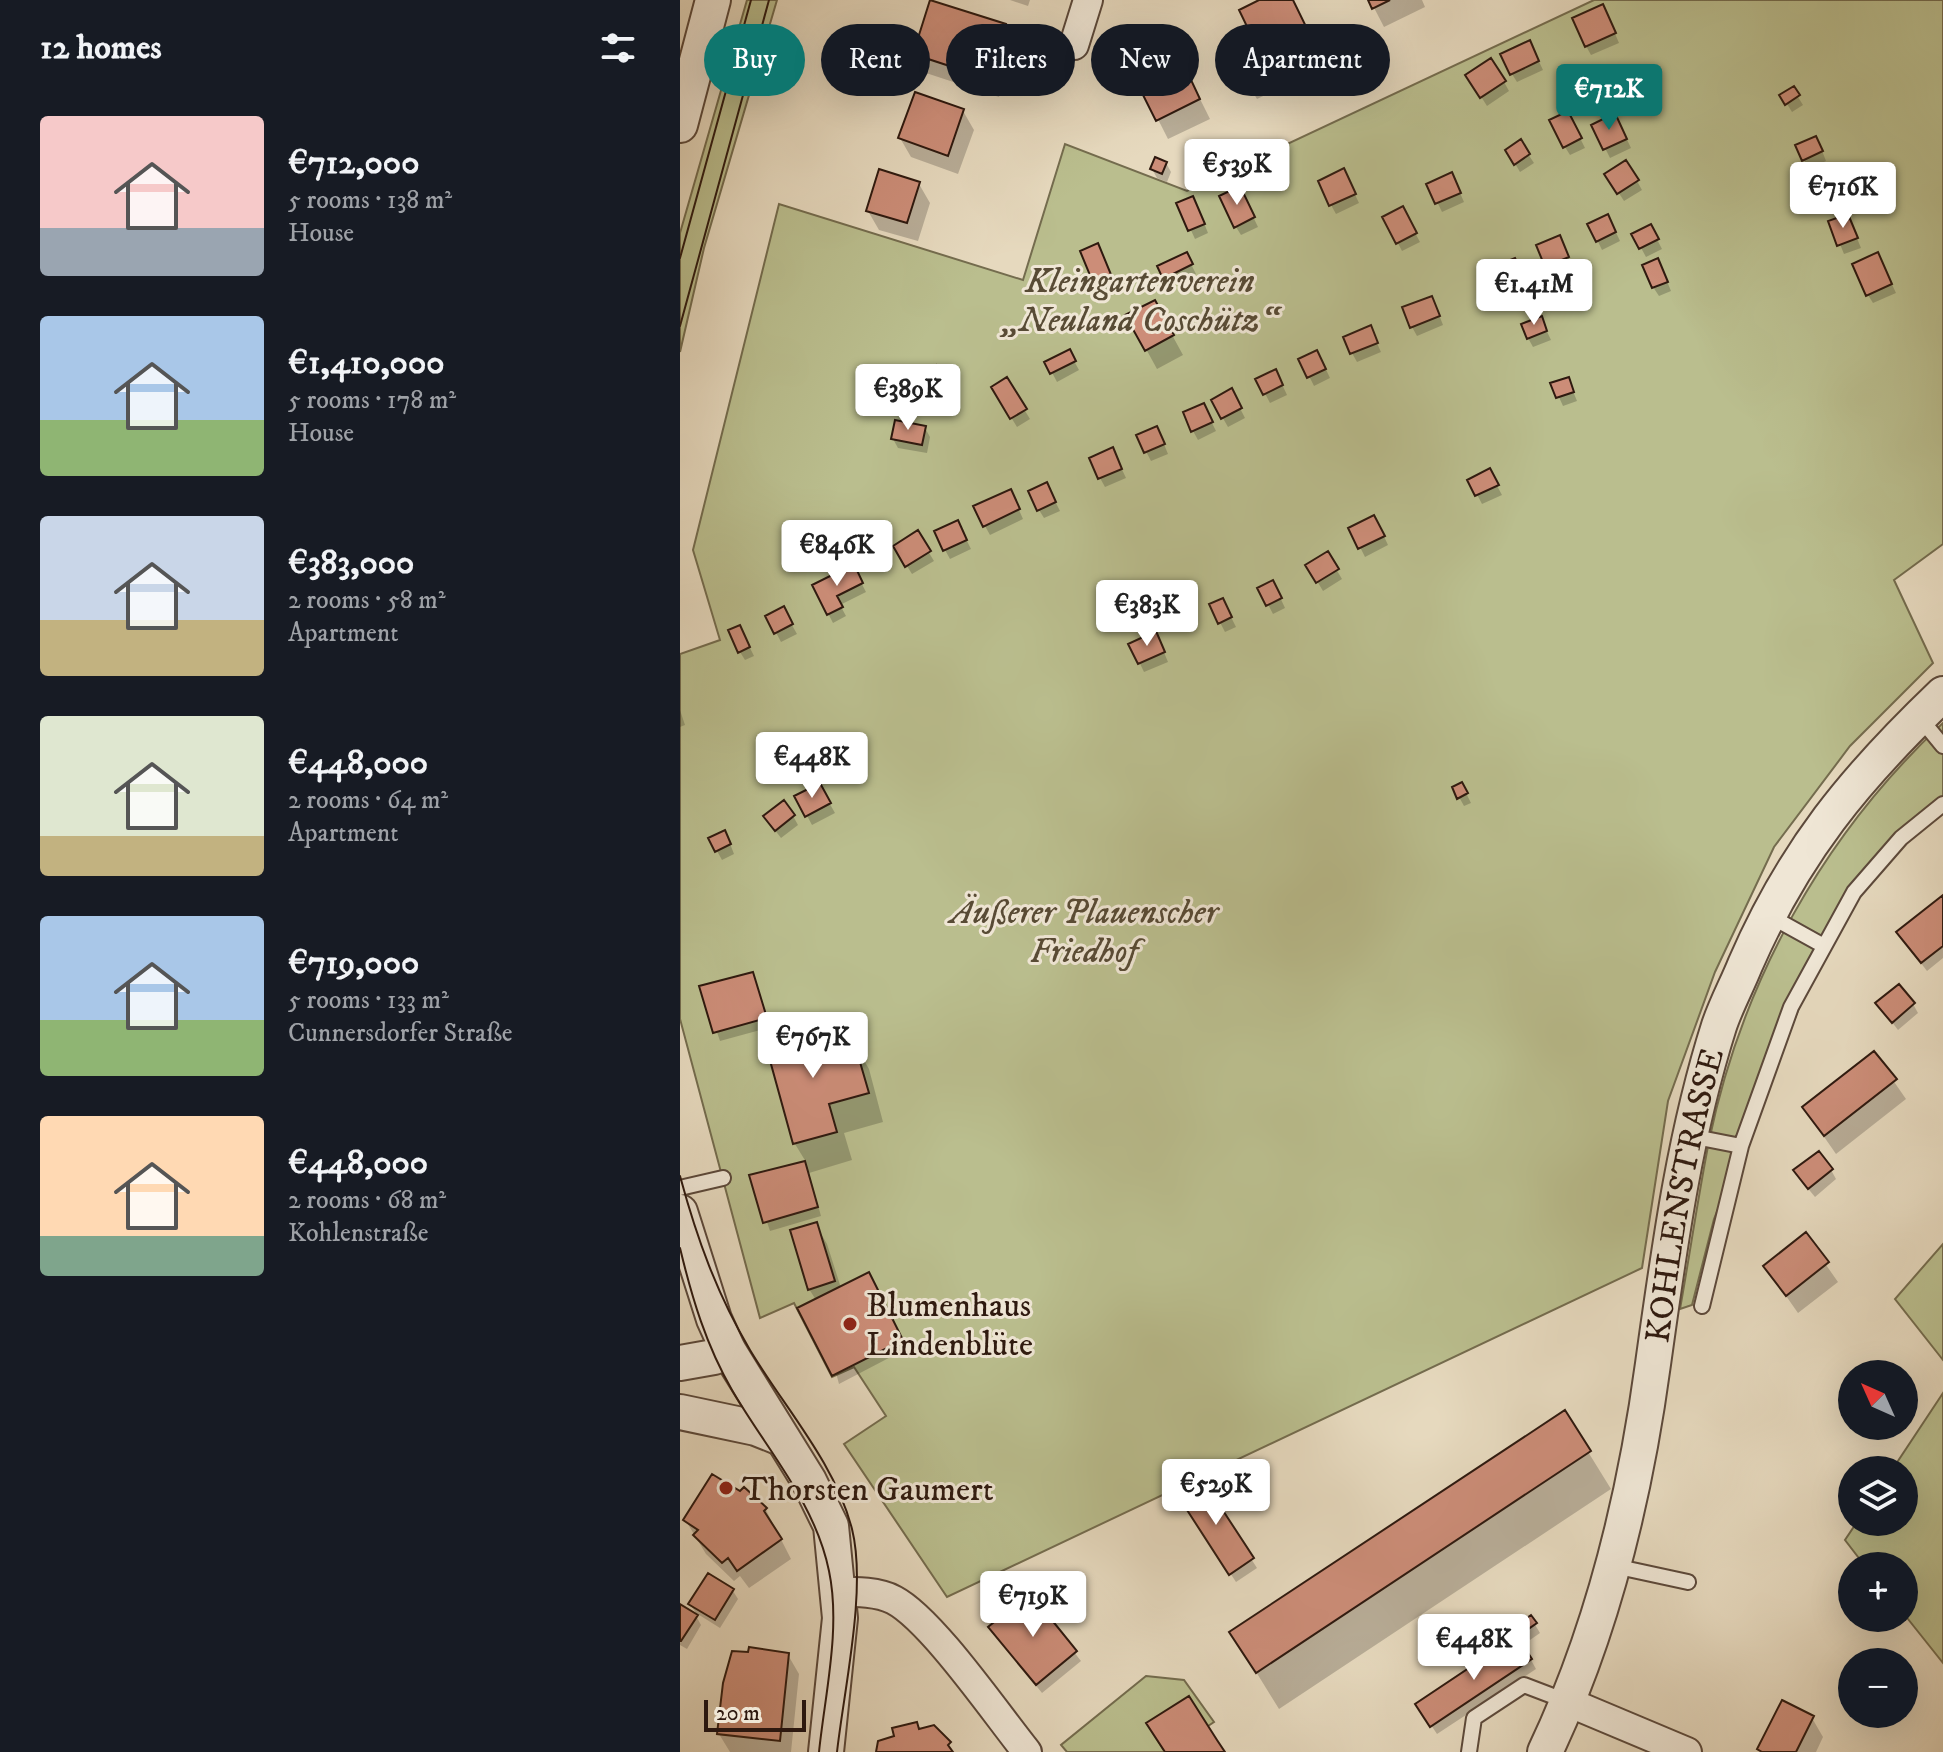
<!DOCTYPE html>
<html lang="en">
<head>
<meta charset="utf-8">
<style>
  :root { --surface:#171b24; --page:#242831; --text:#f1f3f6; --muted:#9ea1a6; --accent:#0f766e }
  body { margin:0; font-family:"IM FELL DW Pica",serif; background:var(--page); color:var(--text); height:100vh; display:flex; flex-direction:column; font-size:30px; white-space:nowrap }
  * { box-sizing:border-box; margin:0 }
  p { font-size:26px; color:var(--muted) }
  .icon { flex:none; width:44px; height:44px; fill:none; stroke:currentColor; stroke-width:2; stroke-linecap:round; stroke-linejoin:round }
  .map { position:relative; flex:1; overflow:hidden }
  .panel { display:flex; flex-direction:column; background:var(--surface); width:680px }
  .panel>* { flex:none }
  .banner { position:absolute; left:24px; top:24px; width:760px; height:72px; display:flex; gap:16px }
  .needle { width:52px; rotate:315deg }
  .buttons { position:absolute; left:1158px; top:1360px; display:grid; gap:16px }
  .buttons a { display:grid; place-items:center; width:80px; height:80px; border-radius:50%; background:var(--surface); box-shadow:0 8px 32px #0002; font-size:40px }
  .scale { position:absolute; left:24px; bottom:20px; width:102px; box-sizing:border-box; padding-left:8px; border:4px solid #2e190f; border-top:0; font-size:22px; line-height:28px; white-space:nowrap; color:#2e190f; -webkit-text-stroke:6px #efe6d5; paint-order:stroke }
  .price { position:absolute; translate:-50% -68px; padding:0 18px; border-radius:8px; background:#fff; color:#222; font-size:26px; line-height:52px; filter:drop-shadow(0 2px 4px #0008) }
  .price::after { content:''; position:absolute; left:50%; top:48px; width:24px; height:18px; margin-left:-12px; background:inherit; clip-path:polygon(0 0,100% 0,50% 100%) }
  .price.current { background:var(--accent); color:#fff }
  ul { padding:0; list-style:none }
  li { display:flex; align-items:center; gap:24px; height:200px; padding:0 40px }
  li span { display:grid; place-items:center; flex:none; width:224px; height:160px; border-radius:8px; color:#555 }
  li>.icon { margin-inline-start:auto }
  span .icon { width:96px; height:96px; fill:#fffc; stroke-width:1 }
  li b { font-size:34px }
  h2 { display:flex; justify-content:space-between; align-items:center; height:96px; padding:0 40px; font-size:34px }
  .chip { padding:0 28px; border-radius:36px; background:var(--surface); box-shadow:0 8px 32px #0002; font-size:28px; line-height:72px }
  .chip.current { background:var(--accent); color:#fff }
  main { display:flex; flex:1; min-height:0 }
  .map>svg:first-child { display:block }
</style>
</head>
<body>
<main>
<section class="panel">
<h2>12 homes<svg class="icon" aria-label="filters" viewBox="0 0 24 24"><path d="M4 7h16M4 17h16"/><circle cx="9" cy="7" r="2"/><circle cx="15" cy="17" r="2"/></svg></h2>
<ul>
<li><span style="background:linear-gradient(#f6c9c9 70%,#9aa5b1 0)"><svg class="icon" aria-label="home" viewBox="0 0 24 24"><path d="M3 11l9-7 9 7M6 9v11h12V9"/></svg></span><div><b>€712,000</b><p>5 rooms · 138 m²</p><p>House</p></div></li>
<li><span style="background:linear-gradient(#a9c7e8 65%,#8fb573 0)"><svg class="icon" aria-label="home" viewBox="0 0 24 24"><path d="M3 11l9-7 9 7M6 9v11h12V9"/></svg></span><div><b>€1,410,000</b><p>5 rooms · 178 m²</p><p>House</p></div></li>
<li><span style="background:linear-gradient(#c9d6e8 65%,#c2b280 0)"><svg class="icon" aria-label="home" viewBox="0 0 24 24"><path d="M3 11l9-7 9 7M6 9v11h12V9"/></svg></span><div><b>€383,000</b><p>2 rooms · 58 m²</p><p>Apartment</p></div></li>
<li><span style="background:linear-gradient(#dfe7d0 75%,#c2b280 0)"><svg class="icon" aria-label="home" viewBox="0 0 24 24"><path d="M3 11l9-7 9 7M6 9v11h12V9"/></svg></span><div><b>€448,000</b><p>2 rooms · 64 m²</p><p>Apartment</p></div></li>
<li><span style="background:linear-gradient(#a9c7e8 65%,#8fb573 0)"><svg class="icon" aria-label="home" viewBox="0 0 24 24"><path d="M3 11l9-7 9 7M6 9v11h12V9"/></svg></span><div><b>€719,000</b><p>5 rooms · 133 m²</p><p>Cunnersdorfer Straße</p></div></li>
<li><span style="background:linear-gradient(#ffd9b3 75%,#7fa58c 0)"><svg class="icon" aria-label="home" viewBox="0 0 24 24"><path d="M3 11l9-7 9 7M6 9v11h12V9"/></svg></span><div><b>€448,000</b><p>2 rooms · 68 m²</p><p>Kohlenstraße</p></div></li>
</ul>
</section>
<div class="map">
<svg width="1263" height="1752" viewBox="0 0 1263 1752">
  <rect width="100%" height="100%" fill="#e6d9be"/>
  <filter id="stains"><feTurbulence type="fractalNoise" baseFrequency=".0025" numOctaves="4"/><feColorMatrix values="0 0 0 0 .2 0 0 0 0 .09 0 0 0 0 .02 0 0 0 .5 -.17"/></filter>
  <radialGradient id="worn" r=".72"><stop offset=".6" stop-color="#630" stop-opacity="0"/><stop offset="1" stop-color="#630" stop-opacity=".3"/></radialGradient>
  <path fill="#babe8e" stroke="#746c4e" stroke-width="2" d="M67,0H97L24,248L0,352V233Z
    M914,0H1263V544L1214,580L1253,663L1170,746L1094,847L1035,972L988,1101L962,1268L267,1597L164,1444L206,1416L174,1367L152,1377L114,1303L80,1318L0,1019V654L40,640L13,550L99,204L343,280L385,144L507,191Z
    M1263,723V804L1221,838L1144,946L1034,1219L1012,1305L1000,1309C1010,1253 1018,1197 1029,1141C1062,981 1144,834 1263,723Z
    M1263,1244V1360L1215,1299Z
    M1263,1393V1663L1224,1614V1566H1185L1165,1540L1177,1522H1224V1470H1212Z
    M466,1676L504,1680L534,1722L528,1726L467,1723L485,1752H387L381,1745Z"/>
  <path fill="#0003" d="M330,0H350L348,6Z
    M584,0H612L645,66L577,99L566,81L578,44Z
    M690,0H742L745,7L704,27Z
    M927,15L939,43L911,55L906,46Z
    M325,26L336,45L319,97L246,73L235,54Z
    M854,51L863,70L837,82L832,74Z
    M451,66L515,89L530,119L488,139Z
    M824,82L829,91L807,106L793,84Z
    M1113,89L1123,105L1112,112L1102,96Z
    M283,111L294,130L278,174L231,157L220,138Z
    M892,122L905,148L890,155L885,147Z
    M940,125L951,148L930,158L914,126Z
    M840,142L854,163L840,172L827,150Z
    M561,148L572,170L556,178L544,156Z
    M1141,148L1146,161L1129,169L1124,160Z
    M486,163L491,172L487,182L477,178L472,169Z
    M1148,171L1158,194L1146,199L1140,190Z
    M927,175L957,181L962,190L944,201Z
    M668,180L679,203L656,214L651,205Z
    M239,184L250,203L238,241L199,230L188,211Z
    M776,184L784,202L762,212L749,185Z
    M564,198L578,227L561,235L556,227Z
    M499,204L518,208L528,233L515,239Z
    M722,209L740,242L722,251L705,218Z
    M1168,216L1181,248L1164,254L1151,222Z
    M910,225L933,226L940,241L922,250Z
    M970,226L982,249L966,257L954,235Z
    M884,246L892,266L872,275L866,266Z
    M422,254L436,287L420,293L415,284Z
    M506,254L516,274L490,287L485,278Z
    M1202,263L1216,293L1193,303L1188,295Z
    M839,269L846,285L823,296L818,287Z
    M982,269L991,291L979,296L973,287Z
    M474,302L503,355L477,369L448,316Z
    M756,307L763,325L737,336L732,327Z
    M861,319L871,340L853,347L848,338Z
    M690,328L701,352L677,362L672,353Z
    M389,352L399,370L377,382L367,363Z
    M621,360L642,361L650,378L634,386Z
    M270,375L275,384L262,409L249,403L244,394Z
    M888,379L897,401L883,406L873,384Z
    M326,380L350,419L337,427L313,388Z
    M578,380H600L607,395L590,403Z
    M551,391L565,418L548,427L533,401Z
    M528,415L536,431L518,440L513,431Z
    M245,428L250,437L247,453L218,448L213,439Z
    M458,436L481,437L488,454L471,461Z
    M437,459L446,478L425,487L420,478Z
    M809,471L822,495L802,504L790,481Z
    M371,493L380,511L364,518L359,510Z
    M335,501L343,519L310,535L305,526Z
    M699,526L708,545L685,557L671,529Z
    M282,531L291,549L270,559L265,550Z
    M237,533L254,561L232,574L215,547Z
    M647,554L662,579L643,591L628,566Z
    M173,567L186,592L160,605L166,616L153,623L134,586Z
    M580,589L597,591L605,608L593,614Z
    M531,605L547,609L556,627L545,632Z
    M88,617L108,618L117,634L101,642Z
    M64,636L74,656L65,660L60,652Z
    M480,643L488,662L464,672L451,645Z
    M0,710L5,725L0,727Z
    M139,785L155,813L132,825L117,797Z
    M782,785L791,803L784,806L774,788Z
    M113,816L118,825L101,838L91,825Z
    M49,841L54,854L42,860L37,851Z
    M1263,898V958L1247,971L1224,941Z
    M72,975L91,1027L40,1041L22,988Z
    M1198,1004H1233L1238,1013L1218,1030Z
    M127,1025L140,1049L172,1040L189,1069L203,1122L164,1133L172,1160L129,1173L141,1216L90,1231L72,1177L126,1162L115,1144L85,1037Z
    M1194,1053L1226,1099L1156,1154L1124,1108Z
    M1151,1170L1156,1179L1135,1197L1121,1180Z
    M136,1225L147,1244L161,1288L193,1283L226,1349L159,1384L136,1300L129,1289Z
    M1125,1235L1158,1282L1118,1313L1085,1266Z
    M884,1413L931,1489L599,1709L552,1633Z
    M522,1483L577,1568L556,1582L506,1506Z
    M64,1490L86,1510L111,1559L69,1588L60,1576L54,1581L26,1554L6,1521Z
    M53,1591L58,1599L40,1628L16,1613L10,1604Z
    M350,1596L401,1661L362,1693L316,1636Z
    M0,1606L16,1616L21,1625L7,1649L0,1645Z
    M851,1618L860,1633L850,1640L841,1625Z
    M70,1654L108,1655L119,1674L111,1752H50L39,1734Z
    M851,1660L856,1669L757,1734L743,1713Z
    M1132,1718L1143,1737L1136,1752H1081L1080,1749Z"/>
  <path fill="#cc8d78" stroke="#2e190f" stroke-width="2" d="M250,0L326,24L309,79L233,54Z
    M579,0H613L636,47L564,82L551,54L575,43L559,10Z
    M688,0H710L692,9Z
    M923,4L936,33L905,47L892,18Z
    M850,40L859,61L830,75L820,54Z
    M485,47L497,71L505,67L520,99L476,121L448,65Z
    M811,58L826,81L800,98L785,75Z
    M1114,86L1120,95L1105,105L1099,95Z
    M235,92L284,109L268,156L218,138Z
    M888,111L902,138L883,148L869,120Z
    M935,113L947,139L923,150L911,125Z
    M1136,136L1143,151L1122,161L1115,145Z
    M841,139L850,154L834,165L825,150Z
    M562,146L569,160L549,170L542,155Z
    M475,157L487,162L482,174L470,169Z
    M946,160L959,180L937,194L924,174Z
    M664,168L676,194L649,206L638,181Z
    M199,169L240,182L227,223L186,211Z
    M1149,169L1155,185L1139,191L1133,174Z
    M772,172L781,193L755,204L746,184Z
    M560,186L575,217L554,228L539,196Z
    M513,196L525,224L508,231L496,203Z
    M723,206L737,233L716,244L702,217Z
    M928,214L936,232L916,242L907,224Z
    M1168,214L1178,238L1157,246L1148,221Z
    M971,224L979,239L959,249L951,234Z
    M880,235L889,257L865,267L856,245Z
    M418,243L432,277L414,285L400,251Z
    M507,252L513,264L483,279L477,266Z
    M1198,252L1212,284L1186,296L1172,264Z
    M835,258L843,276L816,288L808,269Z
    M978,258L988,282L972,288L962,265Z
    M752,296L760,316L730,328L722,307Z
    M475,300L494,335L465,351L445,315Z
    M862,316L867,331L847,339L841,324Z
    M691,325L698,343L670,354L663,337Z
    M390,349L396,361L370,374L364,362Z
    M637,350L646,369L627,378L618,359Z
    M257,365L272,373L257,402L242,394Z
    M596,369L603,385L583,395L575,379Z
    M327,377L347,409L330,419L311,387Z
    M889,377L894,392L876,398L870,383Z
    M552,388L562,408L541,419L531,400Z
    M524,403L533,422L511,432L503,412Z
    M215,420L246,426L242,445L211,439Z
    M477,426L485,444L464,453L456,435Z
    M433,447L442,469L418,479L409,458Z
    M810,468L819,485L795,496L787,480Z
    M367,482L376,502L357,511L348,491Z
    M331,489L340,509L303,527L293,506Z
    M694,515L705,536L678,549L668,528Z
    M278,520L287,540L263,551L254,531Z
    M238,530L251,551L225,567L213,546Z
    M648,551L659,569L636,583L625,565Z
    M174,564L183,583L157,596L163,607L147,615L132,585Z
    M593,580L602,598L586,606L577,588Z
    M543,598L552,617L538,624L529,604Z
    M104,606L113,624L94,634L85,616Z
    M60,625L70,647L58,653L48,630Z
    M476,631L485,652L458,664L448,644Z
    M782,782L788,793L777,799L772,787Z
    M140,783L151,803L125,817L114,796Z
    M104,800L115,815L95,831L83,816Z
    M45,830L51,844L35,852L28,838Z
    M1263,895V946L1241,963L1216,932Z
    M73,972L87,1018L33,1033L19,986Z
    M1219,984L1235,1003L1212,1023L1195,1003Z
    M128,1023L135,1049L173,1038L189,1093L149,1104L157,1132L113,1144L83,1035Z
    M1194,1051L1217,1079L1144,1136L1122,1107Z
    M1139,1151L1153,1169L1128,1189L1113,1170Z
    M125,1161L138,1207L83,1223L69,1175Z
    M137,1222L155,1281L128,1290L110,1230Z
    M1126,1232L1149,1262L1106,1296L1083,1266Z
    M189,1272L223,1340L152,1376L117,1308Z
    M885,1410L911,1451L576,1673L549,1632Z
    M32,1474L60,1491L64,1487L87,1508L84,1511L102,1539L57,1571L48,1558L42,1563L13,1535L18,1530L3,1520Z
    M523,1480L574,1558L549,1575L498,1496Z
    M28,1573L54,1589L35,1620L8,1604Z
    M350,1593L397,1651L356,1685L308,1627Z
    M0,1604L18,1615L1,1641H0Z
    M851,1615L857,1623L844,1632L838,1624Z
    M837,1636L852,1659L750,1727L735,1704Z
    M69,1647L109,1653L100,1741L37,1734L43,1683L52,1651L68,1652Z
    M509,1696L537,1740L545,1752H485L466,1723Z
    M1102,1700L1134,1716L1116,1752H1082L1077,1749Z
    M237,1722L239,1729L254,1725L271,1742L268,1745L273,1752H196L198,1741L214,1736L212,1728Z"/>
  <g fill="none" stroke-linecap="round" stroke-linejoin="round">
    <g stroke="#5c493b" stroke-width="18">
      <path id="service" d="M1240,718L1263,746
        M1088,915L1144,946
        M1010,1136L1061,1146
        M0,1188L43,1178
        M1022,1306L1061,1146L1111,1007L1174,892L1221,838L1263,804
        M934,1566L1008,1582
        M789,1752L794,1718L844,1685L886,1701"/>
    </g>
    <g stroke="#5c493b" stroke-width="32">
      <path id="minor" d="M394,45L408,0
        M159,1593C176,1591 199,1592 214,1600C252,1620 317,1715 347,1752
        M888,1702L1007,1752"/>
    </g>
    <g stroke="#5c493b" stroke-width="38">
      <g id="tertiary">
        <path d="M0,125L33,0"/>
        <path d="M0,1212L34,1319L48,1350L129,1481L151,1526L160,1618L146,1752"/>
        <path d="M0,1363L34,1357L48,1350"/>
        <path d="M0,1412L76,1428L101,1438"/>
        <path id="s1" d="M865,1752C923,1630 955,1497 973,1364C989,1250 1004,1136 1039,1026C1046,1005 1057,985 1065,965C1114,852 1174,779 1263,694"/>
      </g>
    </g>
    <use href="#service" stroke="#efe6d5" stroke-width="14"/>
    <use href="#minor" stroke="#efe6d5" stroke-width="28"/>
    <use href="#tertiary" stroke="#efe6d5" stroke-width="34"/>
    <path stroke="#2e190f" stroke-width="2" d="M0,258L71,0
      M0,326L89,0
      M0,1176C17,1239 37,1294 70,1350C104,1407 155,1463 172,1529C187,1589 164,1689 157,1752
      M0,1248C12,1298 26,1345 52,1390C86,1449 135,1502 149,1571C161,1628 145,1694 139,1752"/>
  </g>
  <g fill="#8f2418" stroke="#efe6d5" stroke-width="3">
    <circle cx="170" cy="1324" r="8"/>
    <circle cx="46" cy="1488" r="8"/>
  </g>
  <g text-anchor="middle" stroke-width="6" stroke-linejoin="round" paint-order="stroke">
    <g font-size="34" font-style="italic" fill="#584b35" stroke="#efe6d5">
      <text x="460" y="292">Kleingartenverein<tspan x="460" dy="39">„Neuland Coschütz“</tspan></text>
      <text x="404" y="923">Äußerer Plauenscher<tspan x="404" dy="39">Friedhof</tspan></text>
    </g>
    <g font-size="34" fill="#2e190f" stroke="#efe6d5">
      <text dy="12" stroke="none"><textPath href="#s1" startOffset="576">KOHLENSTRASSE</textPath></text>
    </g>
    <g font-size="34" fill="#2e190f" stroke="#efe6d5" text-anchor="start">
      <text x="186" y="1316">Blumenhaus<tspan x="186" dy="39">Lindenblüte</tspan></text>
      <text x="62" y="1500">Thorsten Gaumert</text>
    </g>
  </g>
  <rect width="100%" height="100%" filter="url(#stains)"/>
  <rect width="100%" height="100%" fill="url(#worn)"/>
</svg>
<div class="buttons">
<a><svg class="needle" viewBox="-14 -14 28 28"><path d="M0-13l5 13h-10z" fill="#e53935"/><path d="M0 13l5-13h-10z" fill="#9ea1a6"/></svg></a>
<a><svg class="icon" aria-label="layers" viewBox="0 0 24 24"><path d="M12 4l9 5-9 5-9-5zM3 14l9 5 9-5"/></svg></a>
<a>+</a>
<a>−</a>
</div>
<div class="scale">20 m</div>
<b class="price current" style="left:929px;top:132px">€712K</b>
<b class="price" style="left:557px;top:207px">€539K</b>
<b class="price" style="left:1163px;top:230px">€716K</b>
<b class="price" style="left:854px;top:327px">€1.41M</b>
<b class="price" style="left:228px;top:432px">€389K</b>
<b class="price" style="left:157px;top:588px">€846K</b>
<b class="price" style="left:467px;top:648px">€383K</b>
<b class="price" style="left:132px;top:800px">€448K</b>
<b class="price" style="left:133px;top:1080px">€767K</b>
<b class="price" style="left:536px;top:1527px">€529K</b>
<b class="price" style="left:353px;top:1639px">€719K</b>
<b class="price" style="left:794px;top:1682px">€448K</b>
<div class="banner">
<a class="chip current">Buy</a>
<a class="chip">Rent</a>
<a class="chip">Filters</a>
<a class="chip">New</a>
<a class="chip">Apartment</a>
</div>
</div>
</main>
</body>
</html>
